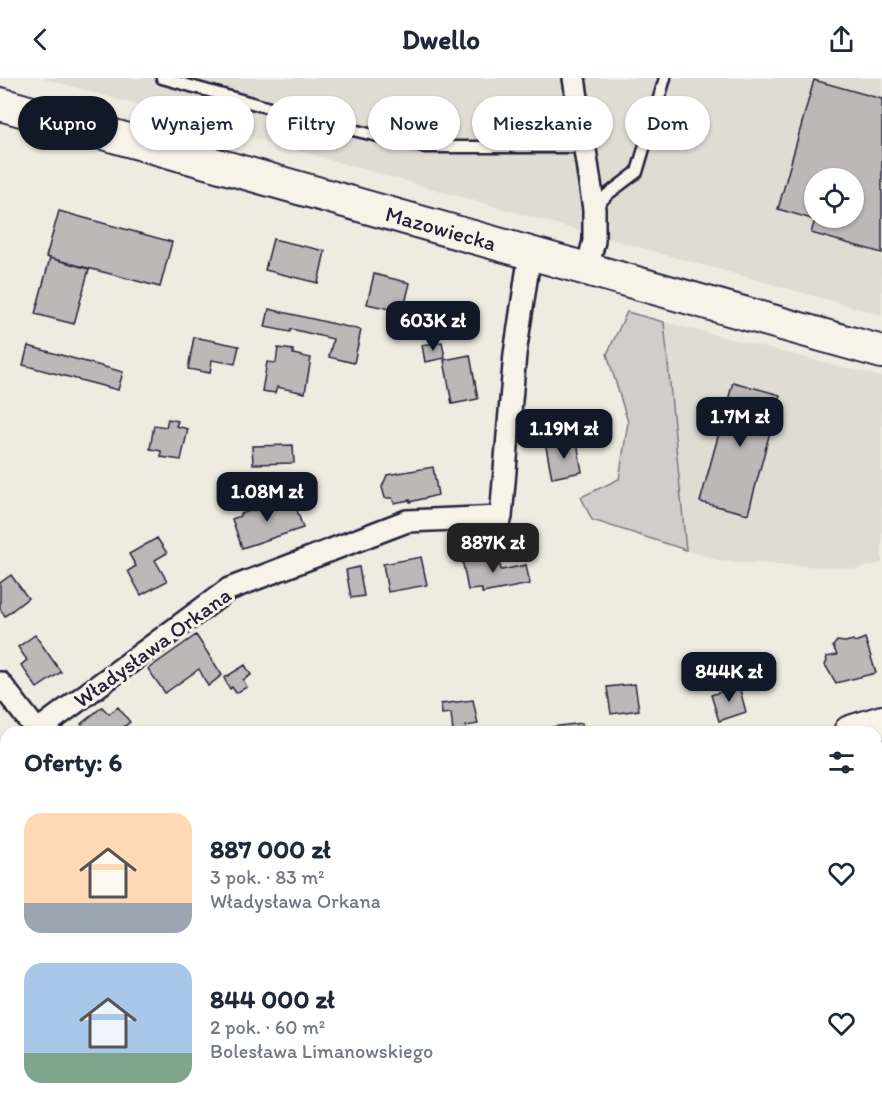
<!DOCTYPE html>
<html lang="pl">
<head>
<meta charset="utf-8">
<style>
  :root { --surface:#fff; --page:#f2f2f3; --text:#1f2937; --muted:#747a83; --accent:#111827 }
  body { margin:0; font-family:Itim,sans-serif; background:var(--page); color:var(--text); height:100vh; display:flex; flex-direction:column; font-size:22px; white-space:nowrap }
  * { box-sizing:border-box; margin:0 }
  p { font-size:20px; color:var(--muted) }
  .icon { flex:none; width:33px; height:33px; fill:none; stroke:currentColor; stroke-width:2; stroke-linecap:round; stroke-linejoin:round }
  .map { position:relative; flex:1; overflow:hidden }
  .panel { position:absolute; left:0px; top:648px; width:882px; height:386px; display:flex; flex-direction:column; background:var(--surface); border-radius:18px 18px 0 0; box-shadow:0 2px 4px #0004 }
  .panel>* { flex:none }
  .banner { position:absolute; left:18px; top:18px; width:846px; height:54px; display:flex; gap:12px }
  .fabs { position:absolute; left:804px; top:90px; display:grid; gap:12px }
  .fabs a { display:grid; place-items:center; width:60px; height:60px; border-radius:50%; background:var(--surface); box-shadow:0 2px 4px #0004; font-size:30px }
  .price { position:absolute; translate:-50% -51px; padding:0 14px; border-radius:12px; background:var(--accent); color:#fff; font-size:20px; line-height:39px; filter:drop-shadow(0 2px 3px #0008) }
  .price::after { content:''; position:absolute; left:50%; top:36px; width:18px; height:14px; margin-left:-9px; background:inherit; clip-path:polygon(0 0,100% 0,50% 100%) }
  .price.selected { background:#222; color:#fff }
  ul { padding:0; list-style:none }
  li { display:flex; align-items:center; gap:18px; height:150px; padding:0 24px }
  li span { display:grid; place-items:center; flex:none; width:168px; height:120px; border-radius:18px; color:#555 }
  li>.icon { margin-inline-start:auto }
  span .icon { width:72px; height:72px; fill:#fffc; stroke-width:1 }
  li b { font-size:26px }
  h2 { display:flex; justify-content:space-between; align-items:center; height:72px; padding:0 24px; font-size:26px }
  .tag { padding:0 21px; border-radius:27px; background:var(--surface); box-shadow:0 2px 4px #0004; font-size:21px; line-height:54px }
  .tag.selected { background:var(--accent); color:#fff }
  header { display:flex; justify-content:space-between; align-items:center; height:78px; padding:0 24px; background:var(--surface); font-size:27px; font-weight:700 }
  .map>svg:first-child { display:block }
</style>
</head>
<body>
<header><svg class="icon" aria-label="back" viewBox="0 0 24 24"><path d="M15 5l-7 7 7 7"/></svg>Dwello<svg class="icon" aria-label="share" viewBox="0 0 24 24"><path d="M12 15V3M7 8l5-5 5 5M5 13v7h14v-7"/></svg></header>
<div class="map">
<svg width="882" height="1033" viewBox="0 0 882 1033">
  <rect width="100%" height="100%" fill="#eeebe1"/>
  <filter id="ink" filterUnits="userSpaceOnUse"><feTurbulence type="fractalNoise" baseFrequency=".0167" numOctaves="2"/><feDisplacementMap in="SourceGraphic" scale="12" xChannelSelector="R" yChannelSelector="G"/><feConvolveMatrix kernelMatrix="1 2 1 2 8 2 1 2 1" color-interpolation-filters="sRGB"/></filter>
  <g filter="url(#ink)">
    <path fill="#dfdcd4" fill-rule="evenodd" d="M42,0H882V237L574,151ZM814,100H854V140H814Z
      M664,244L882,299V485L858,491L720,483L686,472Z"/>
    <path fill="#d1cdc9" stroke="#7a7882" stroke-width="1.5" d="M627,234L664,244L686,472L592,442L581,419L619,401L628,344L607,276Z"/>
    <path fill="#bbb8b7" stroke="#22223b" stroke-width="1.5" fill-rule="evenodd" d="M814,2L882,21V175L811,155L815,142L778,131ZM814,100H854V140H814Z
      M59,133L172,164L160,209L46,179Z
      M273,161L325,173L318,205L265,192Z
      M50,180L89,191L74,246L35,236Z
      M374,196L410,205L403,234L367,226Z
      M269,231L361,252L354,285L329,279L333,261L291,251L290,254L265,249Z
      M194,259L239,268L235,286L212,282L210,295L188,291Z
      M442,264L445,280L425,284L422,267Z
      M28,268L123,294L118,312L23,287Z
      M278,270L293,272V276L311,280L305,315L277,309L275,315L262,313L267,284L276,285Z
      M470,277L478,321L452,326L444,282Z
      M733,304L780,317L748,436L700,424Z
      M168,341L178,343L176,348L188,351L181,382L161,379V373L150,371L154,347L166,349Z
      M577,364L582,394L552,400L546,369Z
      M293,367L294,385L253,386L252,368Z
      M433,389L438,417L410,424V422L394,425L392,420H385L382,409L387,397Z
      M293,420L303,450L242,470L232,441L240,438V436Z
      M157,460L167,475L155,482L167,503L141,517L128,493L136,488L129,476Z
      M497,474L501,492L526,487L530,506L482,515V511L468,512L462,481Z
      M421,479L427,507L388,514L383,486Z
      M359,489L364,518L351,520L346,492Z
      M11,497L28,520L5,538L0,531V505Z
      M35,557L61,594L37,610L21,587L27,582L18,569Z
      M196,557L222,597L208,608L199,591L165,615L148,591Z
      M865,560L876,595L836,605L825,587L827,583L826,579L837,577L833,568L837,563L845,564L853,562L855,564Z
      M245,587L251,597L243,602L247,609L236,615L232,609L230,611L224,600Z
      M635,606L639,632L611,636L607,609Z
      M739,608L746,634L719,643L711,617Z
      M473,622L478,646L466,648L467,654H453L451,635L442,636L441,626Z
      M102,629L109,636L118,629L130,644L117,654H87L81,646Z
      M582,645L583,654H553L552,649Z
      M378,1028H411L412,1033H379Z
      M608,1028H637L638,1033H609Z
      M720,1028H761V1033H720Z"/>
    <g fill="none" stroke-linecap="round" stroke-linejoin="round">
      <g stroke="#22223b" stroke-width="15">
        <path id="lane" d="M162,0L320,44L423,69H585
          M594,131L608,116L637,94L665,0"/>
      </g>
      <g stroke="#22223b" stroke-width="26">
        <path id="street" d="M574,0L594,131V163L587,191
          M0,605L38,654
          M37,653L229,511L407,443L501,439L515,276L530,175
          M876,954H882
          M0,1004L6,1013
          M15,1028L19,1033
          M351,1028L352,1033
          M675,1028V1033"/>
      </g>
      <g stroke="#22223b" stroke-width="36">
        <g id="secondary">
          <path id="s1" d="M0,26L882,274"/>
          <path d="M850,654L882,644"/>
          <path d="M151,1033L160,1028"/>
        </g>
      </g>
      <use href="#lane" stroke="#f7f3e8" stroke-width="10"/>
      <use href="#street" stroke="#f7f3e8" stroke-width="21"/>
      <use href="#secondary" stroke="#f7f3e8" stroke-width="32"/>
    </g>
  </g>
  <g text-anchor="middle" stroke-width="6" stroke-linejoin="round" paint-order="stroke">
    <g font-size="22" fill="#22223b" stroke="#f7f3e8">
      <text dy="8" stroke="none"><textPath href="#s1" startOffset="458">Mazowiecka</textPath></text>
      <text transform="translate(152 569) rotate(-36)" y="8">Władysława Orkana</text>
    </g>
  </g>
</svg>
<div class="fabs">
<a><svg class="icon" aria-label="locate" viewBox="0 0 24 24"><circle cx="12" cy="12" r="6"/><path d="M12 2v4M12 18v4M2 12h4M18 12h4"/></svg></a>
</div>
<b class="price" style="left:433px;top:274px">603K zł</b>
<b class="price" style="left:740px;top:370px">1.7M zł</b>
<b class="price" style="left:564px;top:382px">1.19M zł</b>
<b class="price" style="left:267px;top:445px">1.08M zł</b>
<b class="price selected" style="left:493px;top:496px">887K zł</b>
<b class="price" style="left:729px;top:625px">844K zł</b>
<div class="banner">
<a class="tag selected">Kupno</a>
<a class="tag">Wynajem</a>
<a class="tag">Filtry</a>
<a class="tag">Nowe</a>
<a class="tag">Mieszkanie</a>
<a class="tag">Dom</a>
</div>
<section class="panel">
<h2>Oferty: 6<svg class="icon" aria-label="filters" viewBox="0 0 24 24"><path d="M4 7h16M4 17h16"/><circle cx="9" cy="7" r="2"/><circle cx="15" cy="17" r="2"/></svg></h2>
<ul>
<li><span style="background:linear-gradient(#ffd9b3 75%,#9aa5b1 0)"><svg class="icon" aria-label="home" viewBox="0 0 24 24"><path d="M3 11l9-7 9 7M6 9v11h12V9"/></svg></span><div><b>887 000 zł</b><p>3 pok. · 83 m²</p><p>Władysława Orkana</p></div><svg class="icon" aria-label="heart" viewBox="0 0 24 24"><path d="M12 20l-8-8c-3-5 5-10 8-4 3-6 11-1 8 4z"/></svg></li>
<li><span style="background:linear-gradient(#a9c7e8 75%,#7fa58c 0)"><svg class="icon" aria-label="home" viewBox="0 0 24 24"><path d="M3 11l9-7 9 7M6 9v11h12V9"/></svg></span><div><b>844 000 zł</b><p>2 pok. · 60 m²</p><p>Bolesława Limanowskiego</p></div><svg class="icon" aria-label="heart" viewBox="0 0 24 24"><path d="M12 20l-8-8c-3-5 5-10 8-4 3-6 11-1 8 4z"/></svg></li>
</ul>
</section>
</div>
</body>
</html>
